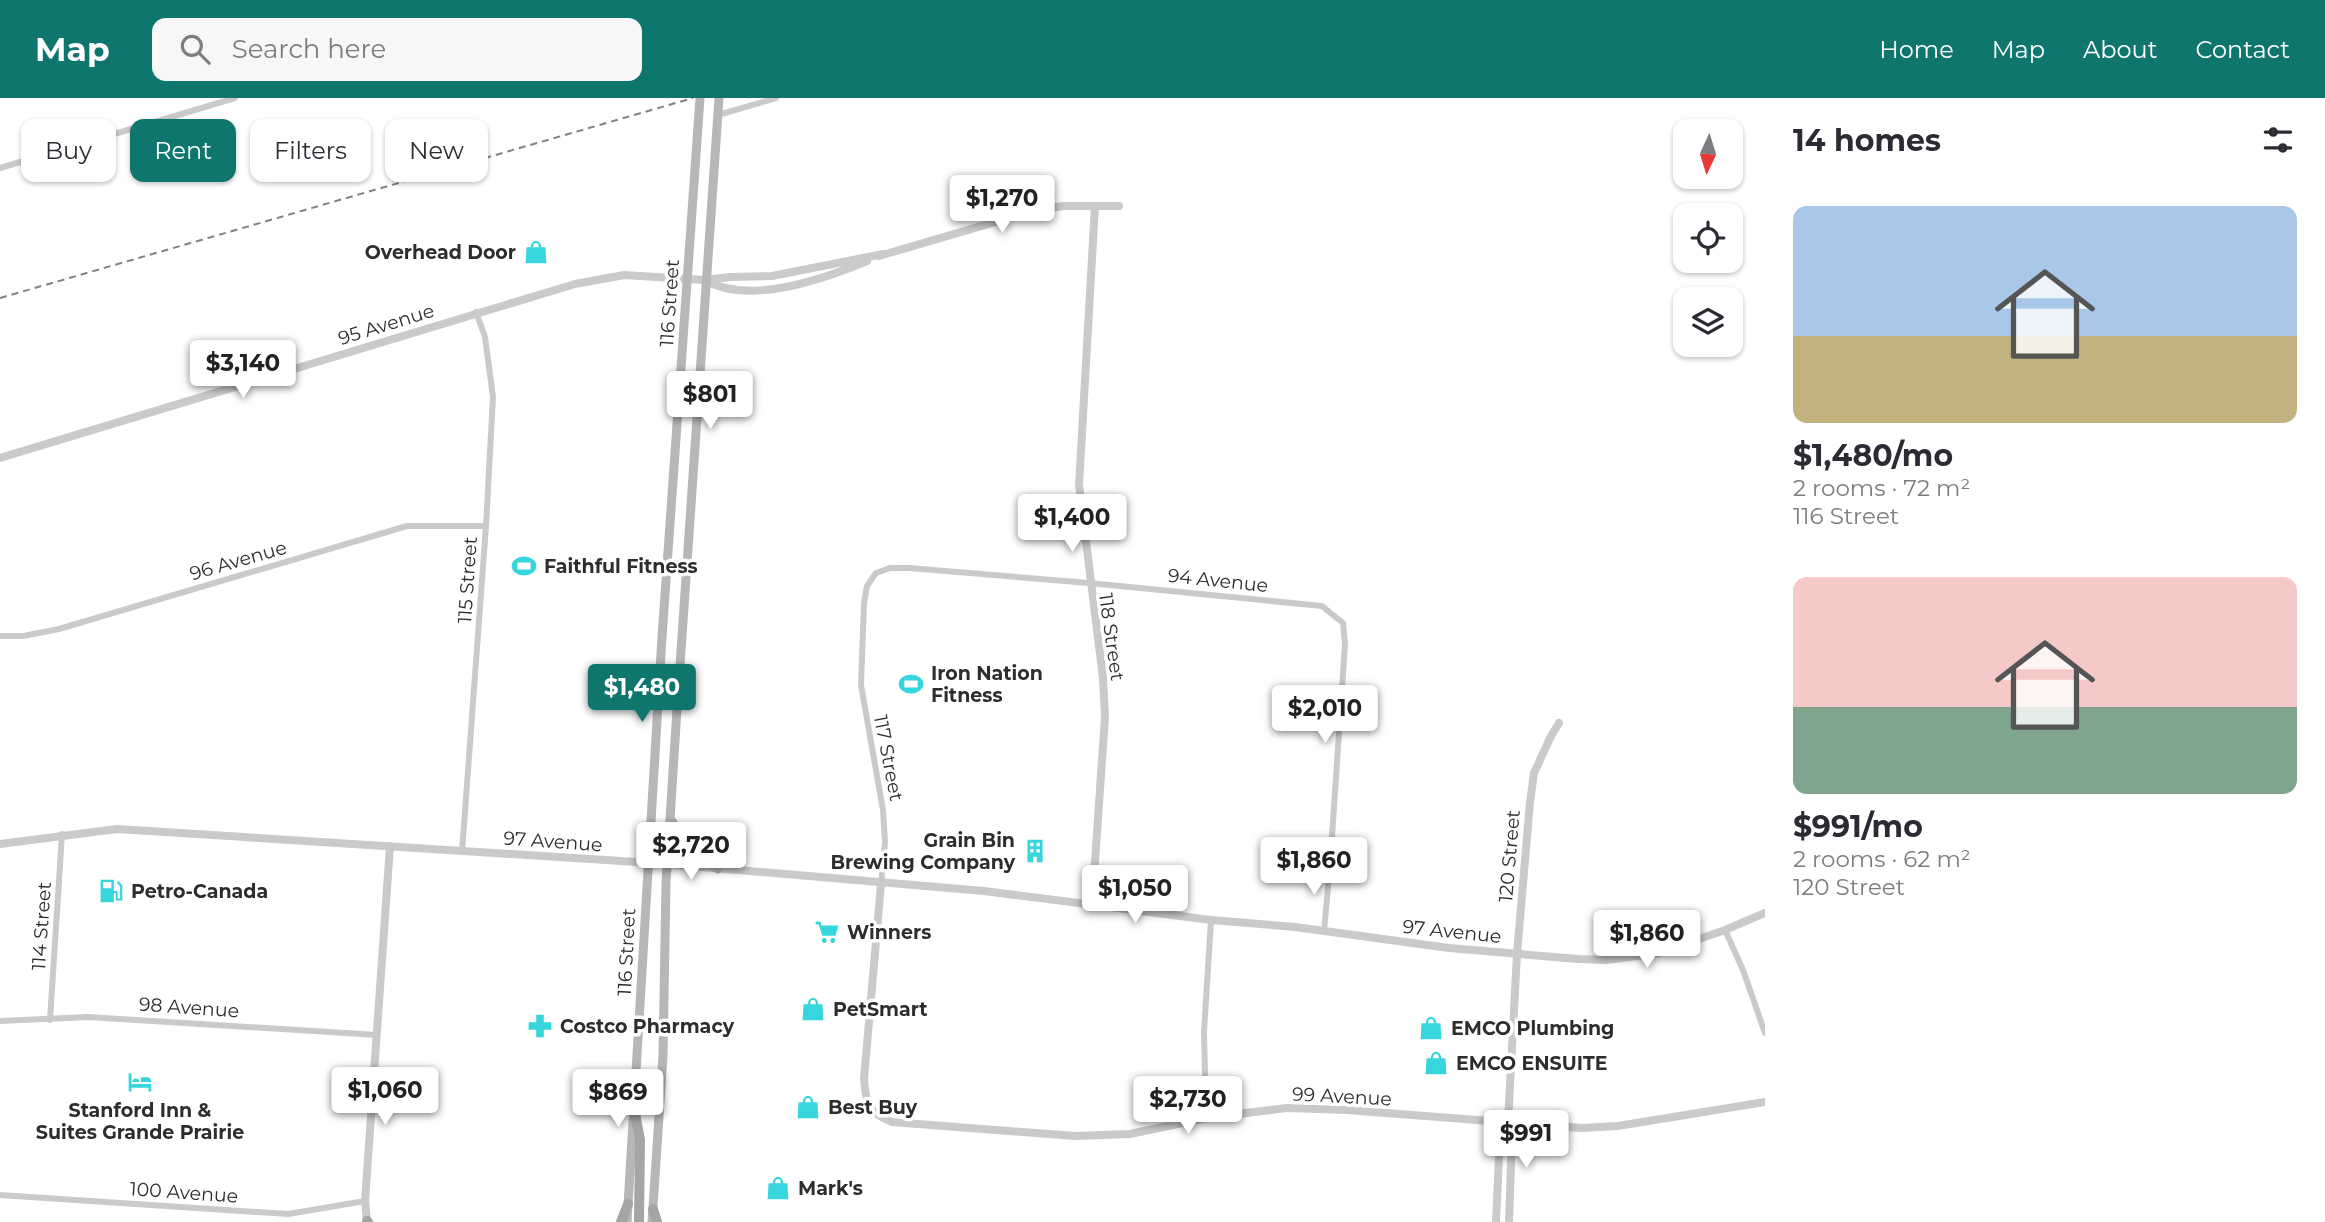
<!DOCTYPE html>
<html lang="en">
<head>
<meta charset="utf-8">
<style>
  :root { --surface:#fff; --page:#f7f7f7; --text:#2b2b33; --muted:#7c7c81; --accent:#0f766e }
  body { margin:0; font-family:Montserrat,sans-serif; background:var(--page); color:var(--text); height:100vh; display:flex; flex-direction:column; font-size:26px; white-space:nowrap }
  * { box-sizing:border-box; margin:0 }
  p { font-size:23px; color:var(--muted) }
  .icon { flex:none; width:38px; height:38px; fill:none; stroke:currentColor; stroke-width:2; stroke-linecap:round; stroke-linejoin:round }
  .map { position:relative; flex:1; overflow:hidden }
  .sheet { display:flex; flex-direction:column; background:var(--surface); width:560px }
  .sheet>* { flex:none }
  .banner { position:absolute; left:21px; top:21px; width:665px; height:63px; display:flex; gap:14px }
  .needle { width:46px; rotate:184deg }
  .controls { position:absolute; left:1673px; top:21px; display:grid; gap:14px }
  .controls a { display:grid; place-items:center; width:70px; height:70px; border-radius:14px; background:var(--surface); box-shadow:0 2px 5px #0004; font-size:35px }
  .price { position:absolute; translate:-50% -60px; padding:0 16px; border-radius:7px; background:#fff; color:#222; font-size:23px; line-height:46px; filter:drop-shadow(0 2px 4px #0008) }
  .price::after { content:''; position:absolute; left:50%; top:42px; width:21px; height:16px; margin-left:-10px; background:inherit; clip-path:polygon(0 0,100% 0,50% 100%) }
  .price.active { background:var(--accent); color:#fff }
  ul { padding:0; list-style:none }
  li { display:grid; align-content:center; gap:14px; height:371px; padding:0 28px }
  li span { display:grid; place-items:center; height:217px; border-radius:14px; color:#555 }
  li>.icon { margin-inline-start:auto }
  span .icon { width:126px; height:126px; fill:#fffc; stroke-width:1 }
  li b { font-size:30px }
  h2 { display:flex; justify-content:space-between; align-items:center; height:84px; padding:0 28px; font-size:30px }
  .tag { padding:0 24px; border-radius:14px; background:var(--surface); box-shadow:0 2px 5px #0004; font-size:24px; line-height:63px }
  .tag.active { background:var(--accent); color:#fff }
  header { display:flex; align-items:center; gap:42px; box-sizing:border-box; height:98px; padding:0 35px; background:var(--accent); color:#fff }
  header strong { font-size:33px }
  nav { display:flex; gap:38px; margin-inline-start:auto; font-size:24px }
  .search { width:490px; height:63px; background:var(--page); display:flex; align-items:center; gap:18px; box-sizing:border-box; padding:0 24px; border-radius:14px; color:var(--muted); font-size:26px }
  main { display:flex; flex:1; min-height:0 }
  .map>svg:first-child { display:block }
</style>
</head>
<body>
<header>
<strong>Map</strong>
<div class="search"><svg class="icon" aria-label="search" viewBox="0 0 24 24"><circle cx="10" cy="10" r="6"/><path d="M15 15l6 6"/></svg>Search here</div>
<nav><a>Home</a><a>Map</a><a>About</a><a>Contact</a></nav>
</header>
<main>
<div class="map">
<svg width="1765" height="1124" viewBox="0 0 1765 1124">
  <rect width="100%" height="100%" fill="#fff"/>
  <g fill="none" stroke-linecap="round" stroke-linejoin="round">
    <path stroke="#cacaca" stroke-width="6" d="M718,17L776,0
      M0,70L235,0
      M0,538H23L59,531L407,428H486
      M462,754L486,428L493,299L485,239L476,214
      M881,786L885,744L883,712L861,587L864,505L867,488L876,475L890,470H909L1089,485L1322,508L1343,525L1345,546L1330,768L1324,833
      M1725,832L1743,872L1765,935
      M50,922L62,736
      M0,923L88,919L377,937
      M1206,1020L1204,934L1211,822
      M0,1097L288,1116L365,1103"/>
    <path stroke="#cacaca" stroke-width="8" d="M879,158L1036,112L1064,108H1119
      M705,182C749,208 824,181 867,163
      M0,360L575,186L624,177L705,182L730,179L772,178L883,156
      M0,746L117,731L668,766L984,793L1211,822L1295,829L1449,850L1578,861L1606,862L1659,855L1725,832L1765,815
      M881,786L864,981C866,1006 868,1014 892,1024L1075,1038L1130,1036L1206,1020L1287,1010L1347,1012L1581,1030L1618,1028L1765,1004
      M1092,807L1105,619L1103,580L1079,387L1095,108
      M367,1123L365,1103L390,748
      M1496,1124L1500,1037L1508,1025
      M1509,1124L1512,1038L1508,1025L1517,856L1530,704L1534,675L1551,638L1559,625"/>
    <path stroke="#b7b7b7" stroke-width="9" d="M673,724L683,746L718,771
      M627,1124L662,539L700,0
      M652,1124L663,958L666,784L677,611L719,0"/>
    <path stroke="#a5a5a5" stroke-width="10" d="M634,1010L640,1042L639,1124
      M653,1111L657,1124
      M367,1123L368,1124
      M621,1124L628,1106"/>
    <path stroke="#828282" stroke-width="2" stroke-dasharray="7 5" stroke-linecap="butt" d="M0,200L693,0"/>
  </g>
  <defs>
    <g id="shop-bare" transform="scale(1.89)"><path d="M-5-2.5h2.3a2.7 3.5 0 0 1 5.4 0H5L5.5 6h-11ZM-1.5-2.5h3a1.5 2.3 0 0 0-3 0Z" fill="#37d6dc" stroke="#fff" stroke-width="2.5" paint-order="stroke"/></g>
    <g id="stadium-bare" transform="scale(1.89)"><path d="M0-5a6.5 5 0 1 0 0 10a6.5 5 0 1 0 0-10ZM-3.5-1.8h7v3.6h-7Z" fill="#37d6dc" stroke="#fff" stroke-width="2.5" paint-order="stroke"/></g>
    <g id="building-bare" transform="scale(1.89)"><path d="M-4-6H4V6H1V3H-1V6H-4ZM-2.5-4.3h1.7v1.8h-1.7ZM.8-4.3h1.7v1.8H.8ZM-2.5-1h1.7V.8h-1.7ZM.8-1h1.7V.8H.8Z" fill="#37d6dc" stroke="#fff" stroke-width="2.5" paint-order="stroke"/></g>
    <g id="fuel-bare" transform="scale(1.89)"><path d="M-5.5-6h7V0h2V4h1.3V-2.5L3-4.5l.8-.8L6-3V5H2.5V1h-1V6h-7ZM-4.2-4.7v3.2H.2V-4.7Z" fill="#37d6dc" stroke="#fff" stroke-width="2.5" paint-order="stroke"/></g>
    <g id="supermarket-bare" transform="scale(1.89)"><path d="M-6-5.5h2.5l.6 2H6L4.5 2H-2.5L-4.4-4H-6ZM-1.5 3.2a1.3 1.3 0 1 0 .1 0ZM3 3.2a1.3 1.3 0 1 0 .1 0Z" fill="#37d6dc" stroke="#fff" stroke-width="2.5" paint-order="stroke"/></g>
    <g id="pharmacy-bare" transform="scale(1.89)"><path d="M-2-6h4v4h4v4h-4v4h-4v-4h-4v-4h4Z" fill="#37d6dc" stroke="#fff" stroke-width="2.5" paint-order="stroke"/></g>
    <g id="hotel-bare" transform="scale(1.89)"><path d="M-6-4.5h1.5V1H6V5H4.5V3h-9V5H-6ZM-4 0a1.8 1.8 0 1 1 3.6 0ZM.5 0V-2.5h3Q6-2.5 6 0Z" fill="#37d6dc" stroke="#fff" stroke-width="2.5" paint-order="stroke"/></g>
  </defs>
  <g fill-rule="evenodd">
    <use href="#shop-bare" x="536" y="154"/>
    <use href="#stadium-bare" x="524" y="468"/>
    <use href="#stadium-bare" x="911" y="586"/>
    <use href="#building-bare" x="1035" y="753"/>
    <use href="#fuel-bare" x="111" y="793"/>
    <use href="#supermarket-bare" x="827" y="834"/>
    <use href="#shop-bare" x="813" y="911"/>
    <use href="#pharmacy-bare" x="540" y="928"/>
    <use href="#shop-bare" x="1431" y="930"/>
    <use href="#shop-bare" x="1436" y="965"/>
    <use href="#hotel-bare" x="140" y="984"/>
    <use href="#shop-bare" x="808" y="1009"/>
    <use href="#shop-bare" x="778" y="1090"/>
  </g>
  <g text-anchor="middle" stroke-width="7" stroke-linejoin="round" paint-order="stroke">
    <g font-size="19" font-weight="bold" fill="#2d2d2d" stroke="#fff" text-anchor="start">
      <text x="516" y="161" text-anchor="end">Overhead Door</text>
      <text x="544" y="475">Faithful Fitness</text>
      <text x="931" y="582">Iron Nation<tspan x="931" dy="22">Fitness</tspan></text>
      <text x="1015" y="749" text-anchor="end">Grain Bin<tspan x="1015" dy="22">Brewing Company</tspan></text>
      <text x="131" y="800">Petro-Canada</text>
      <text x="847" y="841">Winners</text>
      <text x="833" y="918">PetSmart</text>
      <text x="560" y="935">Costco Pharmacy</text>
      <text x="1451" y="937">EMCO Plumbing</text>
      <text x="1456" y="972">EMCO ENSUITE</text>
      <text x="828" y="1016">Best Buy</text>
      <text x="140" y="1019" text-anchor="middle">Stanford Inn &amp;<tspan x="140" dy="22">Suites Grande Prairie</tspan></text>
      <text x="798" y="1097">Mark's</text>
    </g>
    <g font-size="19" fill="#2d2d2d" stroke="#fff">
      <text transform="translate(669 205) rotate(-86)" y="7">116 Street</text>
      <text transform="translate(386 226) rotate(-17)" y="7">95 Avenue</text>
      <text transform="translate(238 462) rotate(-16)" y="7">96 Avenue</text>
      <text transform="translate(467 482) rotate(-86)" y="7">115 Street</text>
      <text transform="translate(1218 482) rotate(6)" y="7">94 Avenue</text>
      <text transform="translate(1112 539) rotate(82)" y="7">118 Street</text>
      <text transform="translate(889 660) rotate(79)" y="7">117 Street</text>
      <text transform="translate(553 743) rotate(4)" y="7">97 Avenue</text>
      <text transform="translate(1509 758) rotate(-85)" y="7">120 Street</text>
      <text transform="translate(41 828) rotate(-86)" y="7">114 Street</text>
      <text transform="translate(1452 833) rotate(6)" y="7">97 Avenue</text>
      <text transform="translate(626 854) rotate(-87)" y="7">116 Street</text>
      <text transform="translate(189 909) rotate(4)" y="7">98 Avenue</text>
      <text transform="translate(1342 998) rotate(3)" y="7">99 Avenue</text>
      <text transform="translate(184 1094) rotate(4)" y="7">100 Avenue</text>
    </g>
  </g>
</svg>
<div class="controls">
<a><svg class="needle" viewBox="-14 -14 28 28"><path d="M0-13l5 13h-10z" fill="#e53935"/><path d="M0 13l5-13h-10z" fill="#7c7c81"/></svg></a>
<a><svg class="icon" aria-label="locate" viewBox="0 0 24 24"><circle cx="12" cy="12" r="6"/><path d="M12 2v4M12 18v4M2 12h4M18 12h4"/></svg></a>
<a><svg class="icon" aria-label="layers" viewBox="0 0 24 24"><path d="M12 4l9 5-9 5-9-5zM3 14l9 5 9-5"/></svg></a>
</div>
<b class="price" style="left:1002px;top:137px">$1,270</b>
<b class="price" style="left:243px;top:302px">$3,140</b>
<b class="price" style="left:710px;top:333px">$801</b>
<b class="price" style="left:1072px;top:456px">$1,400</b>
<b class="price active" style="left:642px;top:626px">$1,480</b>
<b class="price" style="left:1325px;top:647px">$2,010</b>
<b class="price" style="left:691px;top:784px">$2,720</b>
<b class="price" style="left:1314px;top:799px">$1,860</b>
<b class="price" style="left:1135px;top:827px">$1,050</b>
<b class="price" style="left:1647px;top:872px">$1,860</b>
<b class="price" style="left:385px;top:1029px">$1,060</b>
<b class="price" style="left:618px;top:1031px">$869</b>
<b class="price" style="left:1188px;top:1038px">$2,730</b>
<b class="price" style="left:1526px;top:1072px">$991</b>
<div class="banner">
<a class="tag">Buy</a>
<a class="tag active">Rent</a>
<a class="tag">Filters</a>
<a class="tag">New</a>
</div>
</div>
<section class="sheet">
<h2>14 homes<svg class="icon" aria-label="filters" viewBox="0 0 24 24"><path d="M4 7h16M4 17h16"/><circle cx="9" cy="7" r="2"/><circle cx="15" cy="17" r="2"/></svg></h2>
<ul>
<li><span style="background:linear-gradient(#a9c7e8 60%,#c2b280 0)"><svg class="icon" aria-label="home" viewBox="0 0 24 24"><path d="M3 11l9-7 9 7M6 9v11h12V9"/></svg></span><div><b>$1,480/mo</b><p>2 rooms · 72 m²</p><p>116 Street</p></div></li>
<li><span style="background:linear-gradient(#f6c9c9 60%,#7fa58c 0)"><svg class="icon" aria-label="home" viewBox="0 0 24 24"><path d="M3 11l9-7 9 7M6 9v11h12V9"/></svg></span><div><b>$991/mo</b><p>2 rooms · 62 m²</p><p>120 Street</p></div></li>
</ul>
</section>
</main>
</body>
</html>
